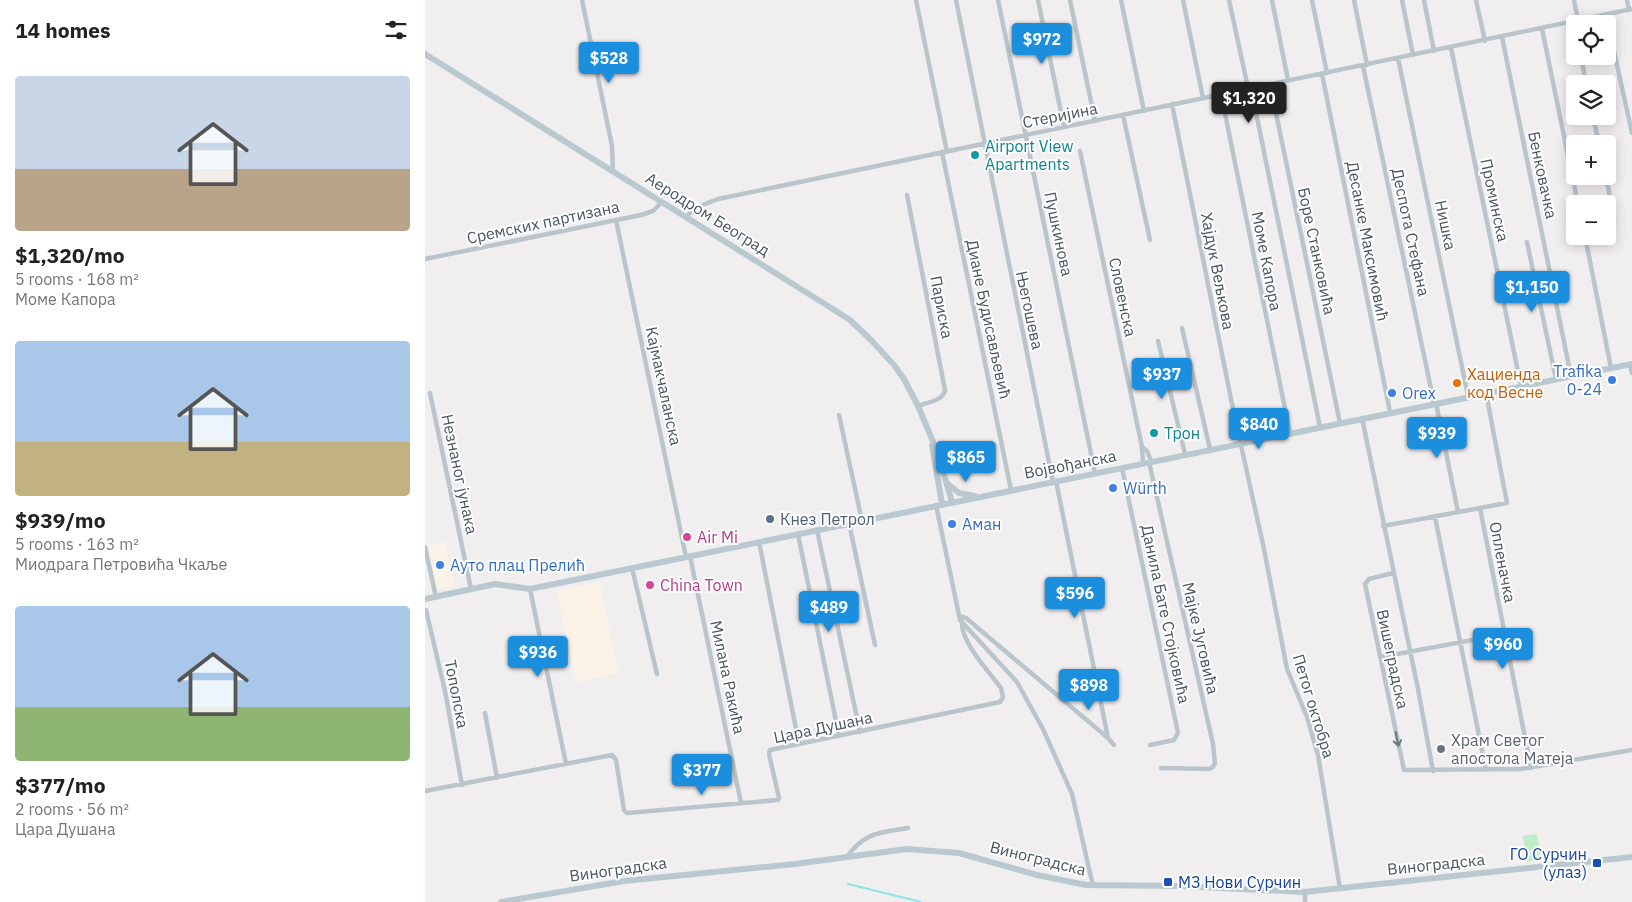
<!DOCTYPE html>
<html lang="en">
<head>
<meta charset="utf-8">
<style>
  :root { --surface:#fff; --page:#f2f2f2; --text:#222; --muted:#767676; --accent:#1b8fde }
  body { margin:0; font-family:"IBM Plex Sans",sans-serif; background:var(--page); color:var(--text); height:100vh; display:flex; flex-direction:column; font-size:19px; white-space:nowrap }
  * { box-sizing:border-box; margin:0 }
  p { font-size:16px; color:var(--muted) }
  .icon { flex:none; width:28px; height:28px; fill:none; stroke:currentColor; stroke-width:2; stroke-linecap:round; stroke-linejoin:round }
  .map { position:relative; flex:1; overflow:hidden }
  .details { display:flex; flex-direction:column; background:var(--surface); width:425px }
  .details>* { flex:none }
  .fabs { position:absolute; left:1141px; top:15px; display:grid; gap:10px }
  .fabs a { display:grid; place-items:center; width:50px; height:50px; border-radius:5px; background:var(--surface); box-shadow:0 2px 12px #0003; font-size:25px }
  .price { position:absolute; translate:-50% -42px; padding:0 11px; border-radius:5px; background:var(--accent); color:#fff; font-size:16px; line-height:32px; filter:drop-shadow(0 1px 2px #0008) }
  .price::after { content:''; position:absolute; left:50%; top:30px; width:15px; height:11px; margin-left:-8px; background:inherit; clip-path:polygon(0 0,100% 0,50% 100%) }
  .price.on { background:#222; color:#fff }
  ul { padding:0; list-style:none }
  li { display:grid; align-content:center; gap:10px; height:265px; padding:0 15px }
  li span { display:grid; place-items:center; height:155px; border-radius:5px; color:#555 }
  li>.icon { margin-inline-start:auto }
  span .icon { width:90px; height:90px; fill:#fffc; stroke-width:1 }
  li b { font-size:21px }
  h2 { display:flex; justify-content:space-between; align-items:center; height:60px; padding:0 15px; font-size:21px }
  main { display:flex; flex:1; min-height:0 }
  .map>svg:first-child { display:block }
</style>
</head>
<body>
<main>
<section class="details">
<h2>14 homes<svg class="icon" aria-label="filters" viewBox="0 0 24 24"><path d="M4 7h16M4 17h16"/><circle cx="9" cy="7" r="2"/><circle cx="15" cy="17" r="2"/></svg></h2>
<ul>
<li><span style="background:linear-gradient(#c9d6e8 60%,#b9a48a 0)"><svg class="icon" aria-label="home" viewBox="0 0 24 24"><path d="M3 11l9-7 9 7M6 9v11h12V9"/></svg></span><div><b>$1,320/mo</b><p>5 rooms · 168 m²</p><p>Моме Капора</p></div></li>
<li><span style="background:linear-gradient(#a9c7e8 65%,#c2b280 0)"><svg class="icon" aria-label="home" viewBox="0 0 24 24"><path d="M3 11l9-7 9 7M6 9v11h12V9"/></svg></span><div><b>$939/mo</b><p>5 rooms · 163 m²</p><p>Миодрага Петровића Чкаље</p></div></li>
<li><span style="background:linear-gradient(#a9c7e8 65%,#8fb573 0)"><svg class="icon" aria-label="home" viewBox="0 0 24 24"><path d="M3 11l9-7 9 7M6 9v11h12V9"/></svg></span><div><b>$377/mo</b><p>2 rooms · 56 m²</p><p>Цара Душана</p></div></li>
</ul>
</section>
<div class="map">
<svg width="1207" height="902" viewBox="0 0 1207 902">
  <rect width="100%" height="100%" fill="#f1eeef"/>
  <path fill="#fcf3e8" d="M20,542L30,586L11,590L1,546Z
    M175,582L193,673L151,682L132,591Z"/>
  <path fill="#bdeec8" d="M1112,834L1116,859L1102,862L1098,836Z"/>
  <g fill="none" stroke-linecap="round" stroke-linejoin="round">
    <path stroke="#8be6eb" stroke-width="2" d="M423,884L496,902"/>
    <path stroke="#bac5cb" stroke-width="4.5" d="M157,0L187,146L188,171
      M491,0L522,152
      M531,0L628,482
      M573,0L670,473
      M613,0L639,127
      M645,0L670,121
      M696,0L719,111
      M758,0L778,98
      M804,0L823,88
      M847,0L863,80
      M887,0L902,73
      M929,0L942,65
      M977,0L988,55
      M999,0L1009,51
      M1051,0L1060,41
      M1149,0L1153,21
      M1202,0L1204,10
      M1181,15L1207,133
      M1117,29L1153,204
      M1077,37L1146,376
      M1026,48L1096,386
      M1156,56L1161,84
      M973,58L1043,396
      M938,66L1009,403
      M897,74L965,412
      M845,84L915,423
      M826,88L895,427
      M796,94L865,433
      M747,104L808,409L839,549L862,669L882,717L893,755L915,889
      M698,115L725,240
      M1168,116L1174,144
      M655,151L717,447L718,463
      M517,152L586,490
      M1181,176L1189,218
      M482,195L520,390C518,401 503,402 493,406
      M261,217L270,208L293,199L1207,9
      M191,220L261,557
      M1160,236L1186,368
      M1102,242L1131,379
      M0,259L216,215L228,211L237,202
      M757,328L785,449
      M733,341L760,454
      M1205,364L1207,373
      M5,393L46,589
      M1011,403L1033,512
      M414,415L437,521
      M937,418L993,689L1008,771
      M717,447L722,451L726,461
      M724,462L788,744L790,763L788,767L784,769L736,768
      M697,468L753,733L749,740L725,745
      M631,481L683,738L689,745
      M511,505L535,620L592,682L618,729L647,794L668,886
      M1055,508L1082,503L1061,393
      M1010,517L1061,770
      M424,523L450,645
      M958,526L1055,508L1106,768
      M392,530L435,732
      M373,534L414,736
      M334,542L374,744
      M0,547L11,597
      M265,556L316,803
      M207,568L232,674
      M968,573L944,579L940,584L979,770L1096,769L1207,750
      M105,589L141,764
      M1,610L20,691L37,785
      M534,616L541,618L683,738
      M956,657L1080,634
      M60,713L72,778
      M0,791L187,755L191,760L199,810L202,813L353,800L354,798L344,754L345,750L575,702L578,697L576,688C565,673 536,642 537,623
      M422,857C439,832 455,833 483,828
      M880,902V892"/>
    <path stroke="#bac8d0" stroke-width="6" d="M0,54L403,306L425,320L446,340L469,365L479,379L493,406L512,451L527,502
      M507,445L517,504
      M523,484L534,493L550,496
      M0,599L70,584L105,589L1207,364
      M76,902L199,881L370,864L482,849L534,853L612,875L661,885L754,886L880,892L1207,857"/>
  </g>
  <defs><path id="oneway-shaft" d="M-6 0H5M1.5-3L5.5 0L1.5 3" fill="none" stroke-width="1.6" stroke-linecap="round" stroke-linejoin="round" transform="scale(1.25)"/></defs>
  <use stroke="#6a777d" href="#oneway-shaft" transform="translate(972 739) rotate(79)"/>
  <g fill="#0f9aa8" stroke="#fff" stroke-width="2">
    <circle cx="550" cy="155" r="5"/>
    <circle cx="729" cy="433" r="5"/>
  </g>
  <g fill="#3f7fe0" stroke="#fff" stroke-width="2">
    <circle cx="1187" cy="380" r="5"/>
    <circle cx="967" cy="393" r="5"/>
    <circle cx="688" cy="488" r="5"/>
    <circle cx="527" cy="524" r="5"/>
    <circle cx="15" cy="565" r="5"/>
  </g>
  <circle fill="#e8710a" stroke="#fff" stroke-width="2" cx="1032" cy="383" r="5"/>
  <circle fill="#5c6f8a" stroke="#fff" stroke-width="2" cx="345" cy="519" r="5"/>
  <g fill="#d1479c" stroke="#fff" stroke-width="2">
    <circle cx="262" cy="537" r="5"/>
    <circle cx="225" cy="585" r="5"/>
  </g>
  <circle fill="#6b7280" stroke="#fff" stroke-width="2" cx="1016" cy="749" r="5"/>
  <g fill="#1a4fb4" stroke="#fff" stroke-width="2">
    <rect x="1167" y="858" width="10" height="10" rx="2.5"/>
    <rect x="738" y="877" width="10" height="10" rx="2.5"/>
  </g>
  <g text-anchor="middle" stroke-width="4" stroke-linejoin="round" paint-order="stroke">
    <g font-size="16" fill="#47555c" stroke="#fff">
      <text transform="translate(635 115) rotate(-11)" y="6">Стеријина</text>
      <text transform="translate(1118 175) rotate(78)" y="6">Бенковачка</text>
      <text transform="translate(1070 200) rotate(78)" y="6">Проминска</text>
      <text transform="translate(283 214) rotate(32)" y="6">Аеродром Београд</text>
      <text transform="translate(118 222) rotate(-12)" y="6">Сремских партизана</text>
      <text transform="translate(1021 225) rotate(78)" y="6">Нишка</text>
      <text transform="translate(986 232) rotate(78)" y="6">Деспота Стефана</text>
      <text transform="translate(634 234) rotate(78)" y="6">Пушкинова</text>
      <text transform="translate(943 241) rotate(79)" y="6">Десанке Максимовић</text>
      <text transform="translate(892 251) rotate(78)" y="6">Боре Станковића</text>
      <text transform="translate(842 261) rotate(79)" y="6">Моме Капора</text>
      <text transform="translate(793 271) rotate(79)" y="6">Хајдук Вељкова</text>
      <text transform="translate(698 297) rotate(78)" y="6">Словенска</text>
      <text transform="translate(517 307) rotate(79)" y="6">Париска</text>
      <text transform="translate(605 310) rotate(78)" y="6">Његошева</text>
      <text transform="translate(564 319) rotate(78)" y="6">Диане Будисављевић</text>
      <text transform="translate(239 386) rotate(78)" y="6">Кајмакчаланска</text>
      <text transform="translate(645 464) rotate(-11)" y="6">Војвођанска</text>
      <text transform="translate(35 474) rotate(78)" y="6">Незнаног јунака</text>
      <text transform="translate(1078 562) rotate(79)" y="6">Опленачка</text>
      <text transform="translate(741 614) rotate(78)" y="6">Данила Бате Стојковића</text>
      <text transform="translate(776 638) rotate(77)" y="6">Мајке Југовића</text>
      <text transform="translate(968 659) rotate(78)" y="6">Вишеградска</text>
      <text transform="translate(303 677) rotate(78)" y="6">Милана Ракића</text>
      <text transform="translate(32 694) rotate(79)" y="6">Тополска</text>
      <text transform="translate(889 706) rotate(73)" y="6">Петог октобра</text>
      <text transform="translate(398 727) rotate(-12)" y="6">Цара Душана</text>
      <text transform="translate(613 858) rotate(14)" y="6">Виноградска</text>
      <text transform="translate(1011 864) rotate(-6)" y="6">Виноградска</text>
      <text transform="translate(193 869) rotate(-8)" y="6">Виноградска</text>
    </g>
    <g font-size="16" fill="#0d838f" stroke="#fff" text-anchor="start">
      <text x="560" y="152">Airport View<tspan x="560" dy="18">Apartments</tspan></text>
      <text x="739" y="439">Трон</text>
    </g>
    <g font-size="16" fill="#366cbe" stroke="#fff" text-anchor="start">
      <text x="1177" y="377" text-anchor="end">Trafika<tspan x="1177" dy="18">0-24</tspan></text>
      <text x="977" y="399">Orex</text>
      <text x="698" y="494">Würth</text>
      <text x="537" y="530">Аман</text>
      <text x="25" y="571">Ауто плац Прелић</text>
    </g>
    <g font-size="16" fill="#c56008" stroke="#fff" text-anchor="start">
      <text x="1042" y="380">Хациенда<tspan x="1042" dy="18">код Весне</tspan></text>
    </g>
    <g font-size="16" fill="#4e5e75" stroke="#fff" text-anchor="start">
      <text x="355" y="525">Кнез Петрол</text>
    </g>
    <g font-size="16" fill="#b23c85" stroke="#fff" text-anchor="start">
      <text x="272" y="543">Air Mi</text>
      <text x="235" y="591">China Town</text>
    </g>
    <g font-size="16" fill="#5b616d" stroke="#fff" text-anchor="start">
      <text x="1026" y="746">Храм Светог<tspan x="1026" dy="18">апостола Матеја</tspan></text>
    </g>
    <g font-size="16" fill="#164399" stroke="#fff" text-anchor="end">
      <text x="1162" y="860">ГО Сурчин<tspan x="1162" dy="18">(улаз)</tspan></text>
      <text x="753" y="888" text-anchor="start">МЗ Нови Сурчин</text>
    </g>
  </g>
</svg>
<div class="fabs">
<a><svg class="icon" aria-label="locate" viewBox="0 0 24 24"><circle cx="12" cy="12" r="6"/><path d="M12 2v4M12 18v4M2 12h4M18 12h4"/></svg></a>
<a><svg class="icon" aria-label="layers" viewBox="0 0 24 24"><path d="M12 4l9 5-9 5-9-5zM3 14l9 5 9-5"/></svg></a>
<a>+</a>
<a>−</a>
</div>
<b class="price" style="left:617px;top:65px">$972</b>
<b class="price" style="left:184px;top:84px">$528</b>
<b class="price on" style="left:824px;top:124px">$1,320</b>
<b class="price" style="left:1107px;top:313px">$1,150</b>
<b class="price" style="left:737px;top:400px">$937</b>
<b class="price" style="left:834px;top:450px">$840</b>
<b class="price" style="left:1012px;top:459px">$939</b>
<b class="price" style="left:541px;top:483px">$865</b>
<b class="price" style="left:650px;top:619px">$596</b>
<b class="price" style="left:404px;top:633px">$489</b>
<b class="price" style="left:1078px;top:670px">$960</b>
<b class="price" style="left:113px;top:678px">$936</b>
<b class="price" style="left:664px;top:711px">$898</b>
<b class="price" style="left:277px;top:796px">$377</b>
</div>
</main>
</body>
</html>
